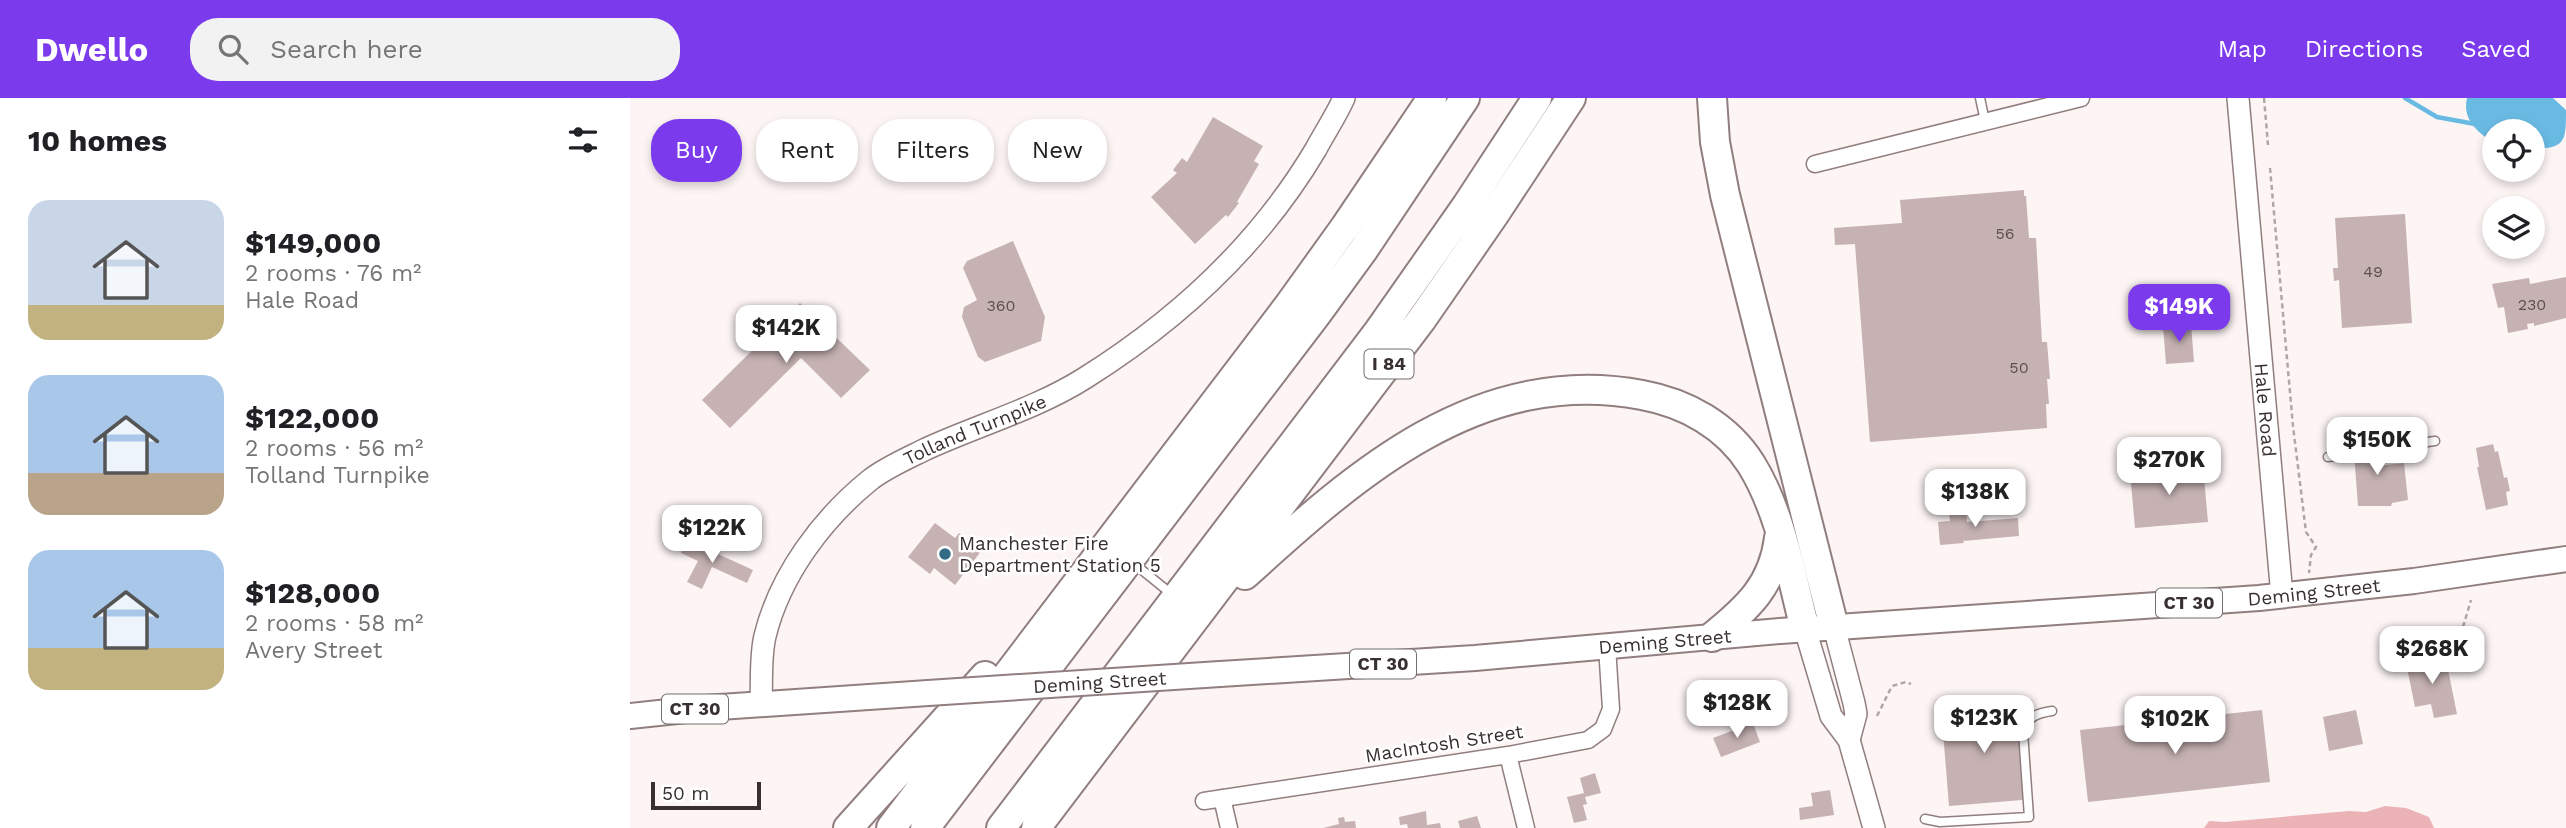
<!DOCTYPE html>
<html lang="en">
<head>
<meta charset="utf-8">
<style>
  :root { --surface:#fff; --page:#f2f2f2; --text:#202124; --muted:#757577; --accent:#7c3aed }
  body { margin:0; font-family:"Work Sans",sans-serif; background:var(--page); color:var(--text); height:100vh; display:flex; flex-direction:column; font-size:26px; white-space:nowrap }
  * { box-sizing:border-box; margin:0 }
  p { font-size:23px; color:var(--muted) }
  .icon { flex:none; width:38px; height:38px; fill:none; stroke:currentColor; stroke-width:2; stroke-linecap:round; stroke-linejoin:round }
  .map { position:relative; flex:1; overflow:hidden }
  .side { display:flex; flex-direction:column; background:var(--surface); width:630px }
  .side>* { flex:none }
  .banner { position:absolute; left:21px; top:21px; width:665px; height:63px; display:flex; gap:14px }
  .buttons { position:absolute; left:1852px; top:21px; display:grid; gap:14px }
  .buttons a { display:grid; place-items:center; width:63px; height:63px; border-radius:50%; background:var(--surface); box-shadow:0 4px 10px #0003; font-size:35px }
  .scale { position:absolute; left:21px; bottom:18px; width:110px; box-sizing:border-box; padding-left:7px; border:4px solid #383030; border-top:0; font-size:19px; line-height:24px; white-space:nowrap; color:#383030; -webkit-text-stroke:5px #fff; paint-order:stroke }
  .price { position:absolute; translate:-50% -60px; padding:0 16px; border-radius:14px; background:#fff; color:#222; font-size:23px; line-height:46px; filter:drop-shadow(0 2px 4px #0008) }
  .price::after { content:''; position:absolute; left:50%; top:42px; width:21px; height:16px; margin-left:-10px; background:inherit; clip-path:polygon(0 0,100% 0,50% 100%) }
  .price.selected { background:var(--accent); color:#fff }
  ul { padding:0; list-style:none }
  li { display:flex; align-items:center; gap:21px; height:175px; padding:0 28px }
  li span { display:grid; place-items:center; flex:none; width:196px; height:140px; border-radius:21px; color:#555 }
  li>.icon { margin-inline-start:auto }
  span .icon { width:84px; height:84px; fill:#fffc; stroke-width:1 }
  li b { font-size:30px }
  h2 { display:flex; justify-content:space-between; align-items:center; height:84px; padding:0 28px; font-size:30px }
  .chip { padding:0 24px; border-radius:28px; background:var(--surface); box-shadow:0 4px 10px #0003; font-size:24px; line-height:63px }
  .chip.selected { background:var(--accent); color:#fff }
  header { display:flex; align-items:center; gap:42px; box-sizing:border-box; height:98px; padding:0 35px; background:var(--accent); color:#fff }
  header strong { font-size:33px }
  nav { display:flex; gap:38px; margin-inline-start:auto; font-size:24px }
  .search { width:490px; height:63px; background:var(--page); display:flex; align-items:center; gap:18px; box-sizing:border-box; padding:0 24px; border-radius:28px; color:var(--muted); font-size:26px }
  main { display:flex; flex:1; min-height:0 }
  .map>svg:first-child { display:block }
</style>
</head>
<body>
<header>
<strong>Dwello</strong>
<div class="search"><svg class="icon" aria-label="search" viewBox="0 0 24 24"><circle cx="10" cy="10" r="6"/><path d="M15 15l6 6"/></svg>Search here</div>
<nav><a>Map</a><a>Directions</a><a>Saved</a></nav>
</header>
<main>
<section class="side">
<h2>10 homes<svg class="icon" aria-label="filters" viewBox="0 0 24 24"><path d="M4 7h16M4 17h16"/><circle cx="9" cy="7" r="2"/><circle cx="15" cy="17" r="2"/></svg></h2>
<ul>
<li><span style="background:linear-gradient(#c9d6e8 75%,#c2b280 0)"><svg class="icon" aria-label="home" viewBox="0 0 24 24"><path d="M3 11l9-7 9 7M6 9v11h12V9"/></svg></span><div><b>$149,000</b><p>2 rooms · 76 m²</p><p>Hale Road</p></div></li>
<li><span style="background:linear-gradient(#a9c7e8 70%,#b9a48a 0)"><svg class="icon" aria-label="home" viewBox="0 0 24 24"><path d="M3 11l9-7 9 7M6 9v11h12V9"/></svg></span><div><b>$122,000</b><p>2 rooms · 56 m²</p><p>Tolland Turnpike</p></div></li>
<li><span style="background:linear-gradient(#a9c7e8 70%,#c2b280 0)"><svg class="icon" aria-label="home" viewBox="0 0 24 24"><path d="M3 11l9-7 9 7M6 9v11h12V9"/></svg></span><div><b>$128,000</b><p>2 rooms · 58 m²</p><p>Avery Street</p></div></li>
</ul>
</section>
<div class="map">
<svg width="1936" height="730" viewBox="0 0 1936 730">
  <rect width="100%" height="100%" fill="#fdf4f4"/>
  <path fill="#ecb3b7" d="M1755,708L1776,710L1799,719L1804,730H1574L1579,723L1595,724L1719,713L1736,714Z"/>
  <path fill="#69bae3" d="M1837,0H1923L1936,12C1936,42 1936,52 1902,50V33H1864V45C1847,34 1832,21 1837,0Z"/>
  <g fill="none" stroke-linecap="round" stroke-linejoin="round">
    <path stroke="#69bae3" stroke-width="4.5" d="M1775,0L1807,19L1845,26"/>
  </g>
  <path fill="#c6b2b3" d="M583,19L633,48L624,63L629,66L607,104L609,105L598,119L596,117L565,146L521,99L547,75L543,72L552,60L557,64Z
    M1394,92V98H1396L1399,140H1406L1412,244H1417L1420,281H1417L1419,306H1416L1417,330L1240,344L1225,146L1205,147L1204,130L1272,125L1270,102Z
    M1775,116L1782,225L1712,230L1709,182L1704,183L1703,170H1708L1705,120Z
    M383,143L415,219L411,243L355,264L348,259L332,219L334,209L347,202L333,170L337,163Z
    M1936,179V220L1904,228V225L1897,226L1898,231L1878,235L1874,209L1868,210L1862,186L1899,180L1900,186Z
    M170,205L240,272L211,300L171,260L100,330L72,302Z
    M1561,226L1564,264L1536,266L1533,228Z
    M1743,339L1747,368L1774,365L1778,402L1762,405L1761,408H1728L1723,341Z
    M1863,346L1865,354L1868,353L1874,380L1877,379L1880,393L1876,394L1878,407L1856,412L1847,369H1849L1846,350Z
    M1573,368L1578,424L1505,430L1500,374Z
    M1336,414L1337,424L1388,420L1389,438L1333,443L1334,445L1310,447L1308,424L1320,423L1319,415Z
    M305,425L325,440L329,435L352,452L325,487L304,470L300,476L278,459Z
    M57,442L123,472L117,485L82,469L72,491L57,484L68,463L51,455Z
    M1815,557L1827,616L1804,620L1801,606L1785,609L1776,565Z
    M1390,607L1397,698L1392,702L1319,708L1311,609L1327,608V612Z
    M1632,612L1640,684L1458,704L1450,632Z
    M1726,612L1733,646L1699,653L1693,619Z
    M1123,625L1130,644L1091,659L1083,640Z
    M965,675L971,695L955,699L957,706L953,707L957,722L944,725L937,699L954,695L950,680Z
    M1200,692L1204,717L1170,722L1169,710L1183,708L1181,695Z
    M796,713L797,727L810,725L811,730H778L777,726L770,727L769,719Z
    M847,718L851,730H830L828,723Z
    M714,719L715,724L725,723L726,730H693L709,726L708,720Z"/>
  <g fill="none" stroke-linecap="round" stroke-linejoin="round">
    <g stroke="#917e7f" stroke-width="11">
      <path id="lane" d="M1350,0L1355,23
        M1745,351L1805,343
        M1698,359L1725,355
        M502,464L544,498
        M1295,721L1310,724L1399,719L1393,634C1397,619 1407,615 1422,613"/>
    </g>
    <g stroke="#917e7f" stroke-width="19">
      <path id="street" d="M1185,66L1451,0
        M878,657L896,730
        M592,700L599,730
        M574,703L878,657L958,642L973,631L981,611L977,548"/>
    </g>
    <g stroke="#917e7f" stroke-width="24">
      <g id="secondary">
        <path id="s1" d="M1608,0L1652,498"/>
        <path d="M1204,529L1224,605L1226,616L1219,642"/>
        <path d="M1175,531L1201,618L1219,642L1244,730"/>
        <path id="s2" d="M131,606C132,584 130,559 135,538C150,477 192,421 240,382C255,370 278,360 296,351C348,327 406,311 455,280C549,221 629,147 686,51C695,34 706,18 714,0"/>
      </g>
    </g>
    <g stroke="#917e7f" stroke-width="28">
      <g id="primary">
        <path id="s3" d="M590,576L845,560L1150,533L1629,500L1784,483L1936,461"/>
        <path d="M0,618L75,610L298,595"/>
      </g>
    </g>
    <g stroke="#917e7f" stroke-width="32">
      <path id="highway" d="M1082,0L1085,44L1095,97L1204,529
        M615,477C726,376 849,266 1012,297C1056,305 1097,328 1121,366C1151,414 1161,477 1175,531
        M1082,539C1118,510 1143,487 1149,440
        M218,730L355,578
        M261,730L659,207L715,129L802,0
        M295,730L686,217L734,151L835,0
        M371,730L748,234L837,107L907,0
        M406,730L792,221L864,117L941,0"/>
    </g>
    <path stroke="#afa7a7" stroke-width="2.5" stroke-dasharray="5 3.5" stroke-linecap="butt" d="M1634,0L1638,47
      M1640,70L1663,328L1676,434L1686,449L1681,457L1679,475
      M1833,529L1841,502
      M1247,618L1262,588L1276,584L1281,586"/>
    <use href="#lane" stroke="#fff" stroke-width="8"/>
    <use href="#street" stroke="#fff" stroke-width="16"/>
    <use href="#secondary" stroke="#fff" stroke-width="21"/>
    <use href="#primary" stroke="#fff" stroke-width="24"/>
    <use href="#highway" stroke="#fff" stroke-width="28"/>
    <g stroke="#917e7f" stroke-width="28" stroke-linecap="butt">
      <g id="primary-bridge">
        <path id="s4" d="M298,595L590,576"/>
      </g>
    </g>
    <use href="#primary-bridge" stroke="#fff" stroke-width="24"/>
  </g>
  <circle fill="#346b86" stroke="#fff" stroke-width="2.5" cx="315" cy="456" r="7"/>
  <g text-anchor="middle" stroke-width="5" stroke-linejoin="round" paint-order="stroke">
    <g font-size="16" fill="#5c5051">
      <text x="1375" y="141">56</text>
      <text x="1743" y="179">49</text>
      <text x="1902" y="212">230</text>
      <text x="371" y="213">360</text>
      <text x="1389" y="275">50</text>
    </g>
    <g fill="#fff" stroke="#746e6e" stroke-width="2">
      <rect x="734.5" y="251.5" width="49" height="29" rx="5"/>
      <rect x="1526" y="490.5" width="66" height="29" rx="5"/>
      <rect x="720" y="551.5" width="66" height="29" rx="5"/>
      <rect x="32" y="596.5" width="66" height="29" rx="5"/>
    </g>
    <g font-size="18" font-weight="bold" fill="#383030">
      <text x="759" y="272">I 84</text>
      <text x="1559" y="511">CT 30</text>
      <text x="753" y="572">CT 30</text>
      <text x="65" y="617">CT 30</text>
    </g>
    <g font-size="19" fill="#383030" stroke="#fff">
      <text dy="7" stroke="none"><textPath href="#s1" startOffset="313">Hale Road</textPath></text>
      <text dy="7" stroke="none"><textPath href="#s2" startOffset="376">Tolland Turnpike</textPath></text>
      <text dy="7" stroke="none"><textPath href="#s3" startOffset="1097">Deming Street</textPath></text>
      <text dy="7" stroke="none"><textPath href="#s3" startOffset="446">Deming Street</textPath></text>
      <text dy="7" stroke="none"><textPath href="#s4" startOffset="172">Deming Street</textPath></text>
      <text transform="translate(814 645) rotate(-9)" y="7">MacIntosh Street</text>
    </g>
    <g font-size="19" fill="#383030" stroke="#fff" text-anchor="start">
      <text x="329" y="452">Manchester Fire<tspan x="329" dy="22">Department Station 5</tspan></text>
    </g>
  </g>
</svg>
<div class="buttons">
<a><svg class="icon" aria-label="locate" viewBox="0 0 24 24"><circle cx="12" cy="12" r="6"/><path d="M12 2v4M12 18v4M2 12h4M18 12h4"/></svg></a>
<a><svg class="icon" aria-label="layers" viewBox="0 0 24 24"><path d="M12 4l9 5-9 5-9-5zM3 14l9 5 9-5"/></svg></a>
</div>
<div class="scale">50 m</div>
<b class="price selected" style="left:1549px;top:246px">$149K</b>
<b class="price" style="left:156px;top:267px">$142K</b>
<b class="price" style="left:1747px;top:379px">$150K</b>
<b class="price" style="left:1539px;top:399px">$270K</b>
<b class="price" style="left:1345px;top:431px">$138K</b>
<b class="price" style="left:82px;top:467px">$122K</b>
<b class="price" style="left:1802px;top:588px">$268K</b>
<b class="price" style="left:1107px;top:642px">$128K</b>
<b class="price" style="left:1354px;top:657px">$123K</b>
<b class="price" style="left:1545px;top:658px">$102K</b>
<div class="banner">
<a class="chip selected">Buy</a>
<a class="chip">Rent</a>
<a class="chip">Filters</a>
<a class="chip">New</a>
</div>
</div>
</main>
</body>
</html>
